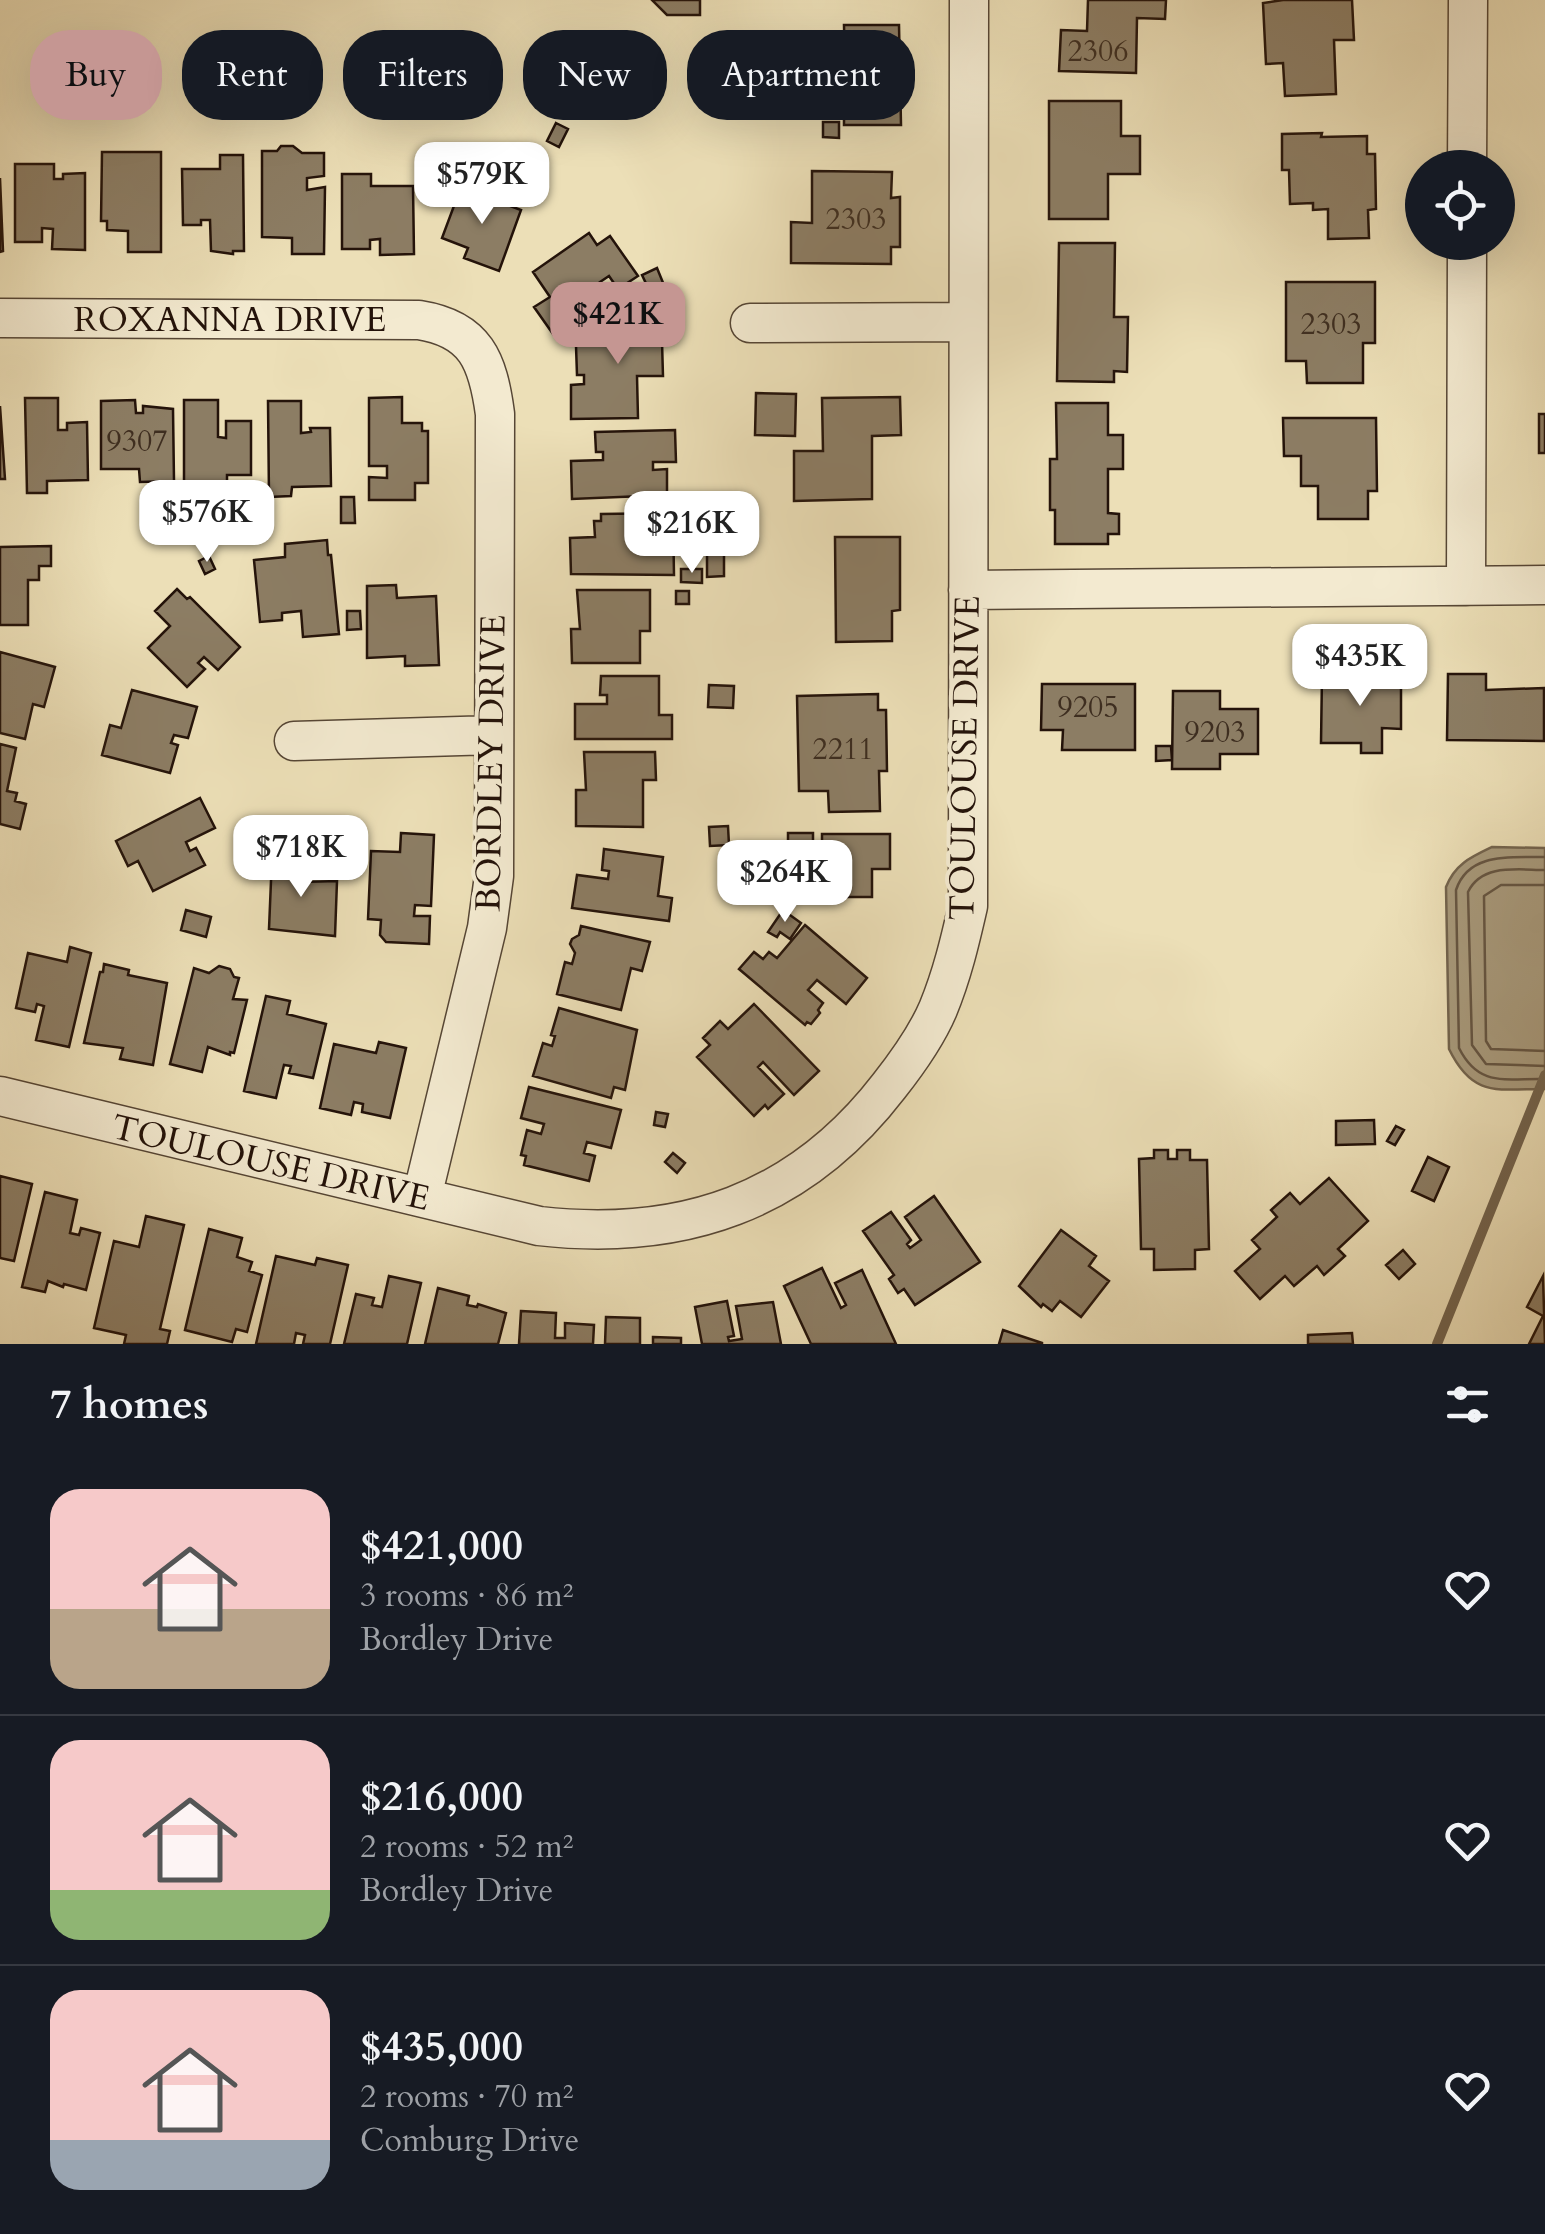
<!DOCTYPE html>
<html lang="en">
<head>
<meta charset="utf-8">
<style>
  :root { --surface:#171b24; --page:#20242c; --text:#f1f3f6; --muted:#9ea1a6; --line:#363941; --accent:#c59692 }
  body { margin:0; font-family:Cardo,serif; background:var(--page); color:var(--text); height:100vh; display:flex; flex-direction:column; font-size:38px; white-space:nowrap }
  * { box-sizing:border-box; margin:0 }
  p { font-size:32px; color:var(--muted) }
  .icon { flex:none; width:55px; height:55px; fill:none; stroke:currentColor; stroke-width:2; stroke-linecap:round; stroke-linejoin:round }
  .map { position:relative; height:1344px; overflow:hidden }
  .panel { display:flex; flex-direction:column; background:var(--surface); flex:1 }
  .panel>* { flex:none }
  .top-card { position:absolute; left:30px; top:30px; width:1000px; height:90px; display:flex; gap:20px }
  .tools { position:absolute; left:1405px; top:150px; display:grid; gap:20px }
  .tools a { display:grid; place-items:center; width:110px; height:110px; border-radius:50%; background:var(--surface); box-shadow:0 10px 40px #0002; font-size:50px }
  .price { position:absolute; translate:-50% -85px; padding:0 22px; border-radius:20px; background:#fff; color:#222; font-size:32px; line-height:65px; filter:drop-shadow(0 2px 5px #0008) }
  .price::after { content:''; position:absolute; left:50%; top:60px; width:30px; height:22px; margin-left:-15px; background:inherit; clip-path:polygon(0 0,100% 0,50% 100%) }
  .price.active { background:var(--accent); color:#111 }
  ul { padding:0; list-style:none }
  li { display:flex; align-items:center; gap:30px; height:250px; padding:0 50px }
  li+li { border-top:2px solid var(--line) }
  li span { display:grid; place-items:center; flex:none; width:280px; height:200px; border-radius:30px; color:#555 }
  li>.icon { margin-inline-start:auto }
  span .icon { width:120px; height:120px; fill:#fffc; stroke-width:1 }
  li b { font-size:42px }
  h2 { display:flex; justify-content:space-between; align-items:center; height:120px; padding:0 50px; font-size:42px }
  .chip { padding:0 35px; border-radius:40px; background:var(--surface); box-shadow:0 10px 40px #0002; font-size:35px; line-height:90px }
  .chip.active { background:var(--accent); color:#111 }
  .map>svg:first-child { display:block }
</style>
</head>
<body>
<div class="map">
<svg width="1545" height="1344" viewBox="0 0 1545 1344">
  <rect width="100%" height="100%" fill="#ecdfb7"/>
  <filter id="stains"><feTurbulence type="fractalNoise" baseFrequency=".002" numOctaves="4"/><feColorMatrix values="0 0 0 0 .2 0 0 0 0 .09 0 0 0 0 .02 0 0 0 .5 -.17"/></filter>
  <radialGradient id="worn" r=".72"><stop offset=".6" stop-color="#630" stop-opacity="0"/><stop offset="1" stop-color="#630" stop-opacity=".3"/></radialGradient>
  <path fill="#a89a7c" stroke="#73644e" stroke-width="2.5" d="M1492,847L1545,848V1089C1497,1089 1473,1098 1449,1049L1446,887C1455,864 1471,857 1492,847Z"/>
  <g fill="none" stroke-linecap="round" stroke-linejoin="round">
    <path stroke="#665643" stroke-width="2.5" d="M1545,857C1513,858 1469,851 1456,890L1459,1048C1479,1088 1506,1078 1545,1079
      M1545,870C1519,870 1482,863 1468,892L1472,1045L1486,1064L1545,1066
      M1545,885H1501L1484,896L1486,1041L1491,1049L1545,1051"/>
    <path stroke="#73644e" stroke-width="10" d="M1437,1344L1545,1075"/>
  </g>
  <path fill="#8c7d64" stroke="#24130a" stroke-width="2.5" d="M652,0H700V15H667Z
    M1088,0H1166L1165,19L1137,18L1136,73L1059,71L1061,30L1087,31Z
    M1283,0H1352L1354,40H1334L1336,94L1285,96L1283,63L1266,64L1263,3Z
    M844,25H899L901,125H844V117L820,118L819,76L845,75Z
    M1049,101H1121V136H1140V174H1108V219H1049Z
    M823,122H839V138L823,137Z
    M556,123L568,129L559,147L547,141Z
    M1322,133L1321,137L1367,136V154H1375L1376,209L1368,210L1369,238L1328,239V209L1313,210V203L1290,204L1289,170H1282V134Z
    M281,146H293L302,153H324V176L307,178V190L325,187L324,254H292V238L262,237V151H277Z
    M102,152H161V252H128V231L107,230V221H101Z
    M220,155H243L244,251H233V254L211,251L210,220H201V225H183L182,169H220Z
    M15,164H54V179H63V174L85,173V250L52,249L53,229L42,228V242H15Z
    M812,171L892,172L891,198L900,197V247H891V264L791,263V222L812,223Z
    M342,174H371V186H413L414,254L380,255V239L370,240V249H342Z
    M0,178L3,251L0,252Z
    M461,187L486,196L487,193L498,197L497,201L521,210L499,271L464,258L468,248L442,238Z
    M589,233L597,245L610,236L638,276L618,289L609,276L600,282L609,295L553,334L534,307L550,297L533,272Z
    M1059,243H1115L1114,317H1128L1127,372L1114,371V382L1057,381Z
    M657,268L666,290L652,296L642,275Z
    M1286,282H1375V343H1363V383H1307L1306,361H1286Z
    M650,307H661L663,376H637L638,418L571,419V385L584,384V375H577L576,346Z
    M756,393L796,394L795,436L755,435Z
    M402,397V423H422V431H428V483H415V500H369V477L387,478V466H369V398Z
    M900,397L901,435L872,436V499L794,501V451H823L822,398Z
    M25,398H58V430H67V423L87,422L88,480L47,481V493H27Z
    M135,400L136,413H143V406L173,409L174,481L140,482L139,469H101V401Z
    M184,400H218V437L226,438V421H251V475H227V491H184Z
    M268,401H301V433L311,432L310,428H330L331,486L292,487L291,496L269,497Z
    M1056,403H1108V435H1123V469H1108V513L1119,514V534H1108V544H1055V510H1050V459H1057Z
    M0,406L5,479H0Z
    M1539,414H1545V453H1539Z
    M1283,418H1376L1377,491H1368V519H1318V486H1301V456H1284Z
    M675,430L676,462H653V470L667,469V495L572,499L571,461L603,460V452H596L595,432Z
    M341,497H354L355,523H341Z
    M673,513L674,575L571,574L570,538L595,537L594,521H601V514Z
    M158,514H174L176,531L159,532Z
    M835,537H900V610L892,611V641L836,642Z
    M327,540L328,555H331L339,634L303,637L301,611L282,613V620L260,622L254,560L285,557V544Z
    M51,546V566H39V580H28V625H0V547Z
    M707,546H724V576L707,577Z
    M209,556L215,569L205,574L199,561Z
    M681,569H702V583L681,582Z
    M396,585L397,598L436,596L439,665L405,666V656L367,658V586Z
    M177,589L187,599L190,597L240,647L218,670L204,657L198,663L205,669L187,687L148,648L170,626L155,611Z
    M577,590H650V631H640V663H572L571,629H580Z
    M676,591H689V604H676Z
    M347,611H360L361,629L347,630Z
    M0,652L55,667L44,707L33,704L25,739L0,733Z
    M1322,674H1401V729L1382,728V753H1361V743H1321Z
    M1448,674H1486V690L1544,688V741L1447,740Z
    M601,676H659V715H672V739H575V704H607V695H600Z
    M1042,684H1135V750H1062L1063,730H1041Z
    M709,685L734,686L733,708L708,707Z
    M132,690L197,707L188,738L174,735L171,743L178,745L170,773L102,755L110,725L121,728Z
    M1173,691H1220V709H1258V754H1220V769H1172Z
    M878,694V710H886L887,771H879L880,811L829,812L828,791H799L797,696Z
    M0,744L16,748L7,791L17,793L15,801L26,804L20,829L0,824Z
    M1156,746H1171L1172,760L1156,761Z
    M584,752H655L656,780H643V827L576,826V790H586Z
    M200,798L215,828L186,842L190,851L196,848L205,865L153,891L138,861L128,866L116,841Z
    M728,826L729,845L710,846L709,827Z
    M401,833L434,835L431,906L415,905L414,916H430L429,944L386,942L380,935L381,920L368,919L371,851L400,852Z
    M788,833H813V857H822V834H890V869H872V897H805V885L790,886V877L783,872V863L788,856Z
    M604,849L663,857L658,896L672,898L669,921L572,908L577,875L608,879L609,871L602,870Z
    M272,857L304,858L302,882L337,881L335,936L269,929Z
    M186,910L211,917L206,937L181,930Z
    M783,910L801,923L790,939L780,932L777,937L768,932Z
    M805,925L867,978L846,1004L817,980L808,990L823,1003L818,1010L820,1013L811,1024L807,1022L805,1025L739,969L754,952L763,959L769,952L777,958Z
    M581,926L650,942L642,971L631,968L621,1010L557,994L565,962L572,964L575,953L570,944L572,939L579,935Z
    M70,947L91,953L69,1047L36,1040L44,1006L37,1004L35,1012L16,1008L28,953L67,962Z
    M104,964L129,970L128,975L167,983L153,1065L120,1059L123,1048L84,1043L100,972H103Z
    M219,966L230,969L234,977L239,978L233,999L247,1000L234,1053L230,1052V1055L208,1047L202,1072L170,1064L194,968L209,973Z
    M266,996L290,1001L287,1014L326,1024L313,1078L289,1073L291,1066L284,1065L276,1098L244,1091Z
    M754,1004L819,1071L794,1095L763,1062L758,1067L784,1094L768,1109L765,1105L754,1116L697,1057L710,1045L703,1038L720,1021L728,1029Z
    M559,1008L637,1030L625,1090L614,1087L611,1098L533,1076L543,1043L552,1046L555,1036L551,1035Z
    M379,1042L406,1048L390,1118L362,1112L363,1104L354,1102L351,1115L320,1108L334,1044L376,1053Z
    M529,1087L621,1110L611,1148L587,1142L584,1153L595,1156L589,1181L524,1165L526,1156L521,1155L527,1130L541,1134L544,1124L521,1118Z
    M656,1112L668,1114L665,1127L654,1125Z
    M1374,1120L1375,1144L1336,1145V1121Z
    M1396,1126L1404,1130L1395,1145L1387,1141Z
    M1154,1150H1168V1159H1177V1150H1190V1160H1207L1209,1249L1195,1250V1269L1154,1270V1249H1141L1139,1159L1154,1158Z
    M673,1153L685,1163L677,1173L665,1162Z
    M1428,1157L1449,1167L1434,1201L1412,1191Z
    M0,1176L32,1184L14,1261L0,1258Z
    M1329,1178L1368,1221L1338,1249L1345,1256L1324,1275L1317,1266L1294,1286L1285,1276L1260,1299L1235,1271L1260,1249L1252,1240L1277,1217L1271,1210L1290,1193L1300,1204Z
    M45,1192L77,1200L70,1233L79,1235L81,1228L100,1233L86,1290L64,1284L63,1287L48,1281L45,1292L22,1287Z
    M934,1196L980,1262L915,1305L904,1289L898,1293L889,1279L894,1275L863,1231L891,1212L911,1240L907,1244L910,1248L921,1240L905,1217Z
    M146,1216L184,1225L160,1329L170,1331L167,1344H124L126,1335L94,1328L114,1241L139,1247Z
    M209,1229L242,1238L237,1257L252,1262L249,1271L262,1275L247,1332L236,1329L232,1342L185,1330Z
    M1061,1230L1096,1256L1089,1266L1109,1281L1081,1317L1060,1301L1052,1311L1043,1304L1041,1307L1019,1286Z
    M1403,1250L1415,1264L1399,1279L1386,1265Z
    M276,1256L315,1265L317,1258L348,1265L330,1344H303L305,1335L296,1333L294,1344H256Z
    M822,1268L841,1308L846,1305L835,1283L862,1270L896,1344H811L784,1286Z
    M389,1276L421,1283L407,1344H344L356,1294L374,1298L372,1305L382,1307Z
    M1543,1276L1545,1344H1529L1543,1316L1527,1307Z
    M438,1288L469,1296L467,1305L477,1307L478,1304L506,1313L498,1344H425Z
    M727,1301L734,1336L728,1337L729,1341L742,1339L736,1306L773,1302L781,1344H702L695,1307Z
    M521,1311L556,1313L555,1338H565V1323L594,1325L593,1344H519Z
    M606,1317L640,1318V1344H605Z
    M1003,1330L1042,1343V1344H999Z
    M1352,1333L1353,1344H1308V1335Z
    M653,1337L681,1338V1344H653Z"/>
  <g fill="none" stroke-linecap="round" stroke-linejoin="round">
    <g stroke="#564635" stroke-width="41">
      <path id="street" d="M1467,168L1468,0
        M0,318L419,320C476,329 488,361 495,414L494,876L487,928L422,1197
        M750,323L968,322
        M1466,586L1467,242
        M968,590L1545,585
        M294,741L494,735
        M0,1096L539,1226C682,1242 799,1203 889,1086C908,1062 926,1037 938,1009C952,975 960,941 968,906L969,0"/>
    </g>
    <use href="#street" stroke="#f3ead0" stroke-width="38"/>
  </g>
  <g text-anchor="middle" stroke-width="8" stroke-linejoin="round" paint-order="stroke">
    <g font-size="30" fill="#3e2e20">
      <text x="1098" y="61">2306</text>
      <text x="856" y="229">2303</text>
      <text x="1331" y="334">2303</text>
      <text x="137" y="451">9307</text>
      <text x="1088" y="717">9205</text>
      <text x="1215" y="742">9203</text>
      <text x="843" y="759">2211</text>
    </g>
    <g font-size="35" fill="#24130a" stroke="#f3ead0">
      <text x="230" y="331">ROXANNA DRIVE</text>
      <text transform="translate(964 758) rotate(-89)" y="12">TOULOUSE DRIVE</text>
      <text transform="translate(490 763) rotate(-89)" y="12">BORDLEY DRIVE</text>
      <text transform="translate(271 1162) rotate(13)" y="12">TOULOUSE DRIVE</text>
    </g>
  </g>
  <rect width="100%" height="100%" filter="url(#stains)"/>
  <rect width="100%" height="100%" fill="url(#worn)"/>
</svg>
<div class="tools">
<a><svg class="icon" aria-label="locate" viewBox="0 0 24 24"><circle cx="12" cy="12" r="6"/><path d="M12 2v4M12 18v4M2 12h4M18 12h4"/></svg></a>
</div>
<b class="price" style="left:482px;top:227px">$579K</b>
<b class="price active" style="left:618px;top:367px">$421K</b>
<b class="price" style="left:207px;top:565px">$576K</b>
<b class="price" style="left:692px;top:576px">$216K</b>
<b class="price" style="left:1360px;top:709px">$435K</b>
<b class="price" style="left:301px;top:900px">$718K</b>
<b class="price" style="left:785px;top:925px">$264K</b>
<div class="top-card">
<a class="chip active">Buy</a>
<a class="chip">Rent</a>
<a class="chip">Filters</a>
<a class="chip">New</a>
<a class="chip">Apartment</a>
</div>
</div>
<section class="panel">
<h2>7 homes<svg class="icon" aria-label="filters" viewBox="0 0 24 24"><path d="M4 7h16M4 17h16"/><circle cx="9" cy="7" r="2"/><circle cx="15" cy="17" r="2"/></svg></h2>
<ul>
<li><span style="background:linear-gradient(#f6c9c9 60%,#b9a48a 0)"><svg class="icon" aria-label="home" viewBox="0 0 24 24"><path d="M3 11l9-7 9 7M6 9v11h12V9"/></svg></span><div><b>$421,000</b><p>3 rooms · 86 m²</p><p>Bordley Drive</p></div><svg class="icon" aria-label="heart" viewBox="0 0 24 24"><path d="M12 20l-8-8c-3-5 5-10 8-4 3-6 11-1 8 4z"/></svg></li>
<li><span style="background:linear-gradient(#f6c9c9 75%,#8fb573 0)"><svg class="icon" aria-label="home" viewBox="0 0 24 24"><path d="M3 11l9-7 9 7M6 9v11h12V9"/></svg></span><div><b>$216,000</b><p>2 rooms · 52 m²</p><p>Bordley Drive</p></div><svg class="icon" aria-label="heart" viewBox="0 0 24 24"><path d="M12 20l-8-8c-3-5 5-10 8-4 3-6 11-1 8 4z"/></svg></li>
<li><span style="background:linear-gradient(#f6c9c9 75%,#9aa5b1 0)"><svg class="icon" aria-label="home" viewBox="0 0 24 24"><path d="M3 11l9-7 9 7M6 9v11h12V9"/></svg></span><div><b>$435,000</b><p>2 rooms · 70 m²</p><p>Comburg Drive</p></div><svg class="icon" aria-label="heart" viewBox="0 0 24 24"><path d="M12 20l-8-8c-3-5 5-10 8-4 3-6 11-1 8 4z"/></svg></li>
</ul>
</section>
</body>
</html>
